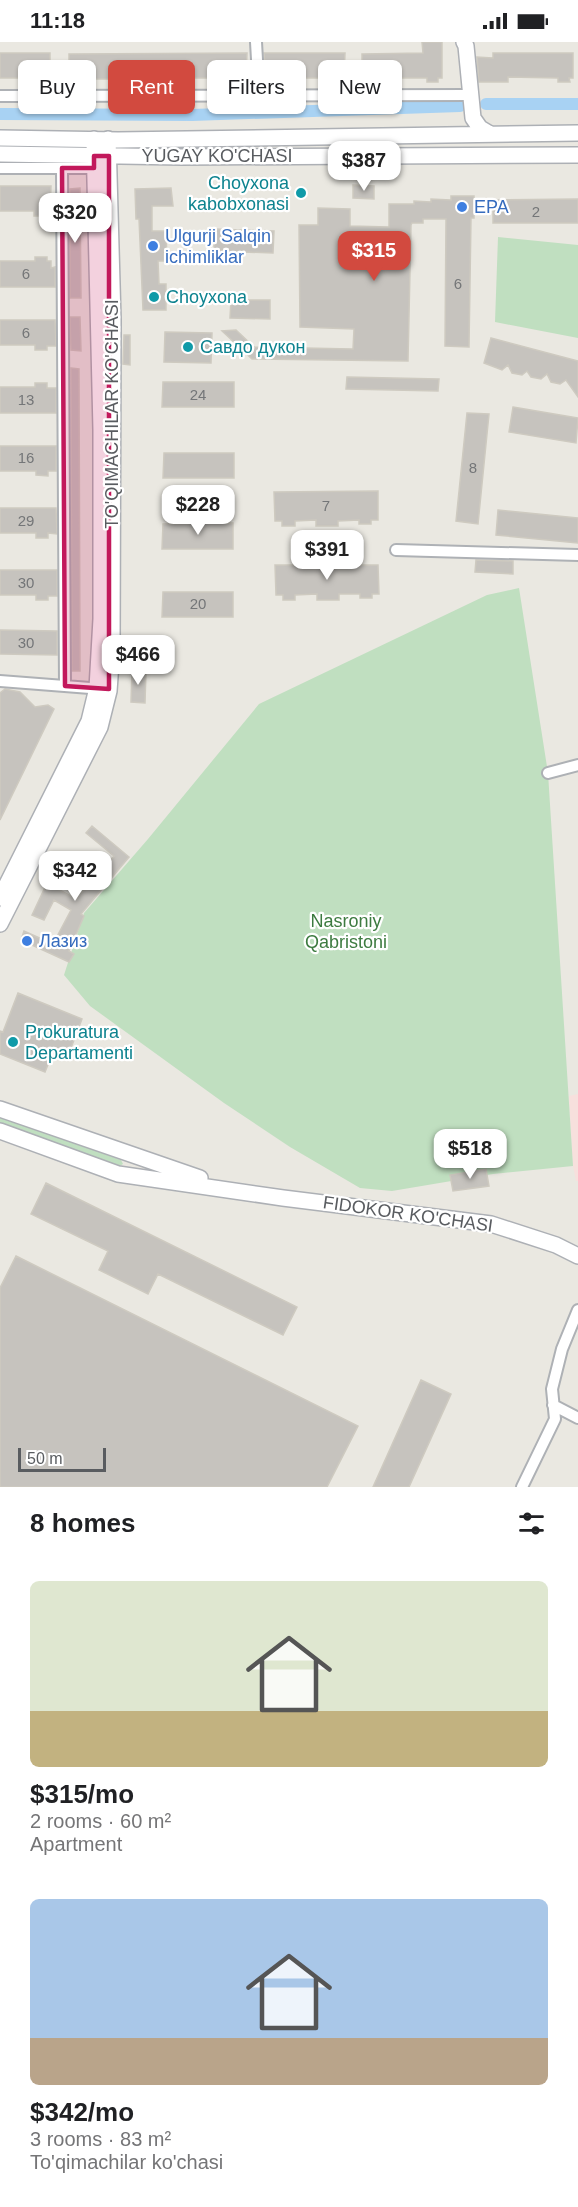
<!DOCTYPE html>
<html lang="en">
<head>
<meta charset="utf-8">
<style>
  :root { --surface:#fff; --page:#f2f2f2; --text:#202124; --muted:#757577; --accent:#d24a3f }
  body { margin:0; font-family:Helvetica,sans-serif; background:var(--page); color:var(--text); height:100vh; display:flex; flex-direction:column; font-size:22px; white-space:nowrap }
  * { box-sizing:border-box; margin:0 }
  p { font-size:20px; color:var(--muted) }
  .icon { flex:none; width:33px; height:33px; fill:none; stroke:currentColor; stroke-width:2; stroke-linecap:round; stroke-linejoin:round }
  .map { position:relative; height:1445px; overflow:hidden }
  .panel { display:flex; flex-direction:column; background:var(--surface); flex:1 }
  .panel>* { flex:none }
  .top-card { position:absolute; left:18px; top:18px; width:543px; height:54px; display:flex; gap:12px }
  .scale { position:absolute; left:18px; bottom:15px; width:88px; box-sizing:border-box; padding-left:6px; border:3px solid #595c60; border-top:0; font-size:16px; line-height:21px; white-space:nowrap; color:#595c60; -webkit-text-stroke:4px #fff; paint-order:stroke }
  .price { position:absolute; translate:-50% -51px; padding:0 14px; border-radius:12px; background:#fff; color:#222; font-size:20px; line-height:39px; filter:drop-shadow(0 2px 3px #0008) }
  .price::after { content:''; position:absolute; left:50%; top:36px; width:18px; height:14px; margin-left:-9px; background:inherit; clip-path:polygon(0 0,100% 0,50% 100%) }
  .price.on { background:var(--accent); color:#fff }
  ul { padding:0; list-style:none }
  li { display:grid; align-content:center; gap:12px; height:318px; padding:0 30px }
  li span { display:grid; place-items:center; height:186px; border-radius:9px; color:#555 }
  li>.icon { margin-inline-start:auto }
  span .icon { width:108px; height:108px; fill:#fffc; stroke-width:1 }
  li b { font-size:26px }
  h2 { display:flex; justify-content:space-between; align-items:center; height:72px; padding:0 30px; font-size:26px }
  .chip { padding:0 21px; border-radius:9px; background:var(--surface); box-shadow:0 2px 4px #0004; font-size:21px; line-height:54px }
  .chip.on { background:var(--accent); color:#fff }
  .status { display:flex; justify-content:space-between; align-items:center; height:42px; padding:0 30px; background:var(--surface); direction:ltr }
  .status svg { height:16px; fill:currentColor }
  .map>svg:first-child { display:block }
</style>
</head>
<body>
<div class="status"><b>11:18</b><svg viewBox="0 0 49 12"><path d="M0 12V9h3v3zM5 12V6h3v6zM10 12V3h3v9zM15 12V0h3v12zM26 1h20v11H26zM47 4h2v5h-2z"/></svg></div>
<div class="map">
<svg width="578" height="1445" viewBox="0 0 578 1445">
  <rect width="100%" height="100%" fill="#eae8e1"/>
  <path fill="#f7e0dd" d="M578,1052V1139H576L573,1124L569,1054Z"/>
  <path fill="#c0dfc0" d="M498,195L578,203V296L495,280Z
    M519,546L548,731L573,1124L493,1132L392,1149L360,1146L290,1105L224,1061L90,964L64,933L84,871L148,797L259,662L487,553Z
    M0,1074L121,1118L123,1122L118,1125L0,1082Z"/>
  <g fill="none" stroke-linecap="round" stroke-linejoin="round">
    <path stroke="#a8d2f3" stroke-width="12" d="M486,62H578
      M0,72L192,73L460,64"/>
  </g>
  <path fill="#c6c3be" stroke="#cecac0" stroke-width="1.5" d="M422,0H442V36H438V40H427V36H377V40H366V36H362V12L423,11Z
    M0,11H50V36H46V40H35L34,36H0Z
    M247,11L246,36H243V40H231V36H182V40H170V36H149L145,37V41H134V37H84V41H73V37H69V12Z
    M264,11H345L344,36H341V40H329V36H280V40H268V36H266Z
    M493,11H573V36H569L570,40H558V36L508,35V40H479L477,15L493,16Z
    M353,143L374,144V157L353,156Z
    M0,144H51L50,169H46V174H34V169H0Z
    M80,146L81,256H70V147Z
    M171,146L173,164H152V189H166L167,219H158L159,242H166V268H143L139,177H136L135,147Z
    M451,154H474V176H471L469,305L445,304L446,177H423V181H412L411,183L408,319L252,317L222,289L236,288L254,305L353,307L354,287L300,285L299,183H318V166L350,167V184L389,185V162H414V159L431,160V157L451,158Z
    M578,157V181H493V158Z
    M214,187L274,189L273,211L214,209Z
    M35,215H47V219H51V226L55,225V245H0V219H35Z
    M231,258H270V277L230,276Z
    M70,275H80L81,309L71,308Z
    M0,278H55L56,304H47V308H35V303H0Z
    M165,290L212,291L211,321L164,320Z
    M124,293H130V323L123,322Z
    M491,296L578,319V355L566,338L560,342L551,340L547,332L541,337L531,335L527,329L522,333L512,331L508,323L502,328L484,321Z
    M71,326L79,327L80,629H72Z
    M347,335L439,337L438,349L346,347Z
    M163,340H234V365H162Z
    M35,341H47V346H56V371H0V345H35Z
    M513,365L578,376L576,401L509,390Z
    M467,371L489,372L478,482L456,479Z
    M0,404H56V429H48V434L36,433V429H0Z
    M164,411H234V436H163Z
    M378,449V478H371V482H359V478L338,479V484H316V478L295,479V484H282V479H275L274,450Z
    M0,466H56L57,492L48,491V496H36V491H0Z
    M498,468L578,476V501L496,493Z
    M233,481V507H162L163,482Z
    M476,518L513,519V532L475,530Z
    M275,523H378L379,552H372V556H360V552H339V558H317V552L295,553V558H283V553H276Z
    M0,528H57V554H48V558H36V553H0Z
    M163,550H233V575H162Z
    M0,588L57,589V613L0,612Z
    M132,627L146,628L145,661L131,660Z
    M5,647L20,650L35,665L48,663L54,667L0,778V651Z
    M92,784L129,815L81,872L84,874L69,909L74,912L69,920L21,898L24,889L53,902L71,868L54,858L44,878L32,873L47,841L76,857L114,814L86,791Z
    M18,951L82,977L68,1014L54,1008L45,1030L0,1012V989L3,990Z
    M486,1127L489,1144L453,1149L450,1133Z
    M46,1141L297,1265L283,1293L158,1232L148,1252L99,1228L108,1209L31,1172Z
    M16,1214L358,1384L327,1445H0V1246Z
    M421,1338L451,1352L409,1445H373Z"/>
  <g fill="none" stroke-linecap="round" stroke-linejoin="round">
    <g stroke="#aeb1b5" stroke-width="14">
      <path id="street" d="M256,0L259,53
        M0,54L470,53
        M0,126H94
        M62,126L65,644
        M396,508L578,513
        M0,639L103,647
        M548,731L578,723
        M553,1363L578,1376
        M522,1445L555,1377L552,1347L562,1307L578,1268"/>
    </g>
    <g stroke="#adb0b5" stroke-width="18">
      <path id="secondary" d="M464,0L466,4L473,76L480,86L490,92
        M0,96L118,98L578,91
        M0,112L181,115L578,113
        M0,856L89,679L97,646L101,577V388L94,97
        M0,882L100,685L109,649L112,607L113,278L108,97
        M0,1067L200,1136
        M0,1089L118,1132L283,1156L491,1182L556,1203L578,1214"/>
    </g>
    <use href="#street" stroke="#fff" stroke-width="10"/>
    <use href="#secondary" stroke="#fff" stroke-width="15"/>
  </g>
  <path fill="#c2185b" fill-opacity="0.2" stroke="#c2185b" stroke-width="4.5" stroke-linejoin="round" d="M94,114H109V647L65,644L62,126H94Z"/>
  <g fill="#0f9aa8" stroke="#fff" stroke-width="2">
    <circle cx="301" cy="151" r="6"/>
    <circle cx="154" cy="255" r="6"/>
    <circle cx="188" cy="305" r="6"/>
    <circle cx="13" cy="1000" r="6"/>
  </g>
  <g fill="#3f7fe0" stroke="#fff" stroke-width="2">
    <circle cx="462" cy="165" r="6"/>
    <circle cx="153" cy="204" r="6"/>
    <circle cx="27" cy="899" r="6"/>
  </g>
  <g text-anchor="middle" stroke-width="4.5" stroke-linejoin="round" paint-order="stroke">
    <g font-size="15" fill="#747678">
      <text x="536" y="175">2</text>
      <text x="26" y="237">6</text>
      <text x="458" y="247">6</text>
      <text x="26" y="296">6</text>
      <text x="198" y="358">24</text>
      <text x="26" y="363">13</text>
      <text x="26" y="421">16</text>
      <text x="473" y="431">8</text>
      <text x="326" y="469">7</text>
      <text x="26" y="484">29</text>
      <text x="26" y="546">30</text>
      <text x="198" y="567">20</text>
      <text x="26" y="606">30</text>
    </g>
    <g font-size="18" fill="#595c60" stroke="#fff">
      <text x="217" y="120">YUGAY KO'CHASI</text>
      <text transform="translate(112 372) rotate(-90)" y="6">TO'QIMACHILAR KO'CHASI</text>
      <text transform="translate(408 1172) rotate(8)" y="6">FIDOKOR KO'CHASI</text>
    </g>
    <g font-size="18" fill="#0d838f" stroke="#fff" text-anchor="start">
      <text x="289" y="147" text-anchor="end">Choyxona<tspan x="289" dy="21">kabobxonasi</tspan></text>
      <text x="166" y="261">Choyxona</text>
      <text x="200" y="311">Cавдо дукон</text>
      <text x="25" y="996">Prokuratura<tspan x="25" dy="21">Departamenti</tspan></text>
    </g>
    <g font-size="18" fill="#366cbe" stroke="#fff" text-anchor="start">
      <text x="474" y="171">EPA</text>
      <text x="165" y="200">Ulgurji Salqin<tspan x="165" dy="21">ichimliklar</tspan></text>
      <text x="39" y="905">Лазиз</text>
    </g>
    <g font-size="18" fill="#3d7b40" stroke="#fff">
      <text x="346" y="885">Nasroniy<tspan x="346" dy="21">Qabristoni</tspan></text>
    </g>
  </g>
</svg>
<div class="scale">50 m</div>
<b class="price" style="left:364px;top:150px">$387</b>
<b class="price" style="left:75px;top:202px">$320</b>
<b class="price on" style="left:374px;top:240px">$315</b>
<b class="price" style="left:198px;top:494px">$228</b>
<b class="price" style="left:327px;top:539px">$391</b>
<b class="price" style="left:138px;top:644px">$466</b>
<b class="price" style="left:75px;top:860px">$342</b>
<b class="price" style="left:470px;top:1138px">$518</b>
<div class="top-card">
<a class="chip">Buy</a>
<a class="chip on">Rent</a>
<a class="chip">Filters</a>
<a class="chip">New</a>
</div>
</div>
<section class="panel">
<h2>8 homes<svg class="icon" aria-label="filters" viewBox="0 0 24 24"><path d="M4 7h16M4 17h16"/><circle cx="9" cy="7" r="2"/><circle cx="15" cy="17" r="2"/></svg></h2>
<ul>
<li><span style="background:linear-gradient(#dfe7d0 70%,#c2b280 0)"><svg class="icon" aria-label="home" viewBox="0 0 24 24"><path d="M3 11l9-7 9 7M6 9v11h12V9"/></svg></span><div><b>$315/mo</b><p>2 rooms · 60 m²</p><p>Apartment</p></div></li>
<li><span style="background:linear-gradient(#a9c7e8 75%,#b9a48a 0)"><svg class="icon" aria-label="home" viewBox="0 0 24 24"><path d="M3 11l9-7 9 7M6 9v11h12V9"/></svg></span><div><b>$342/mo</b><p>3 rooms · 83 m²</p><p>To'qimachilar ko'chasi</p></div></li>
</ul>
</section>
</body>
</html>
